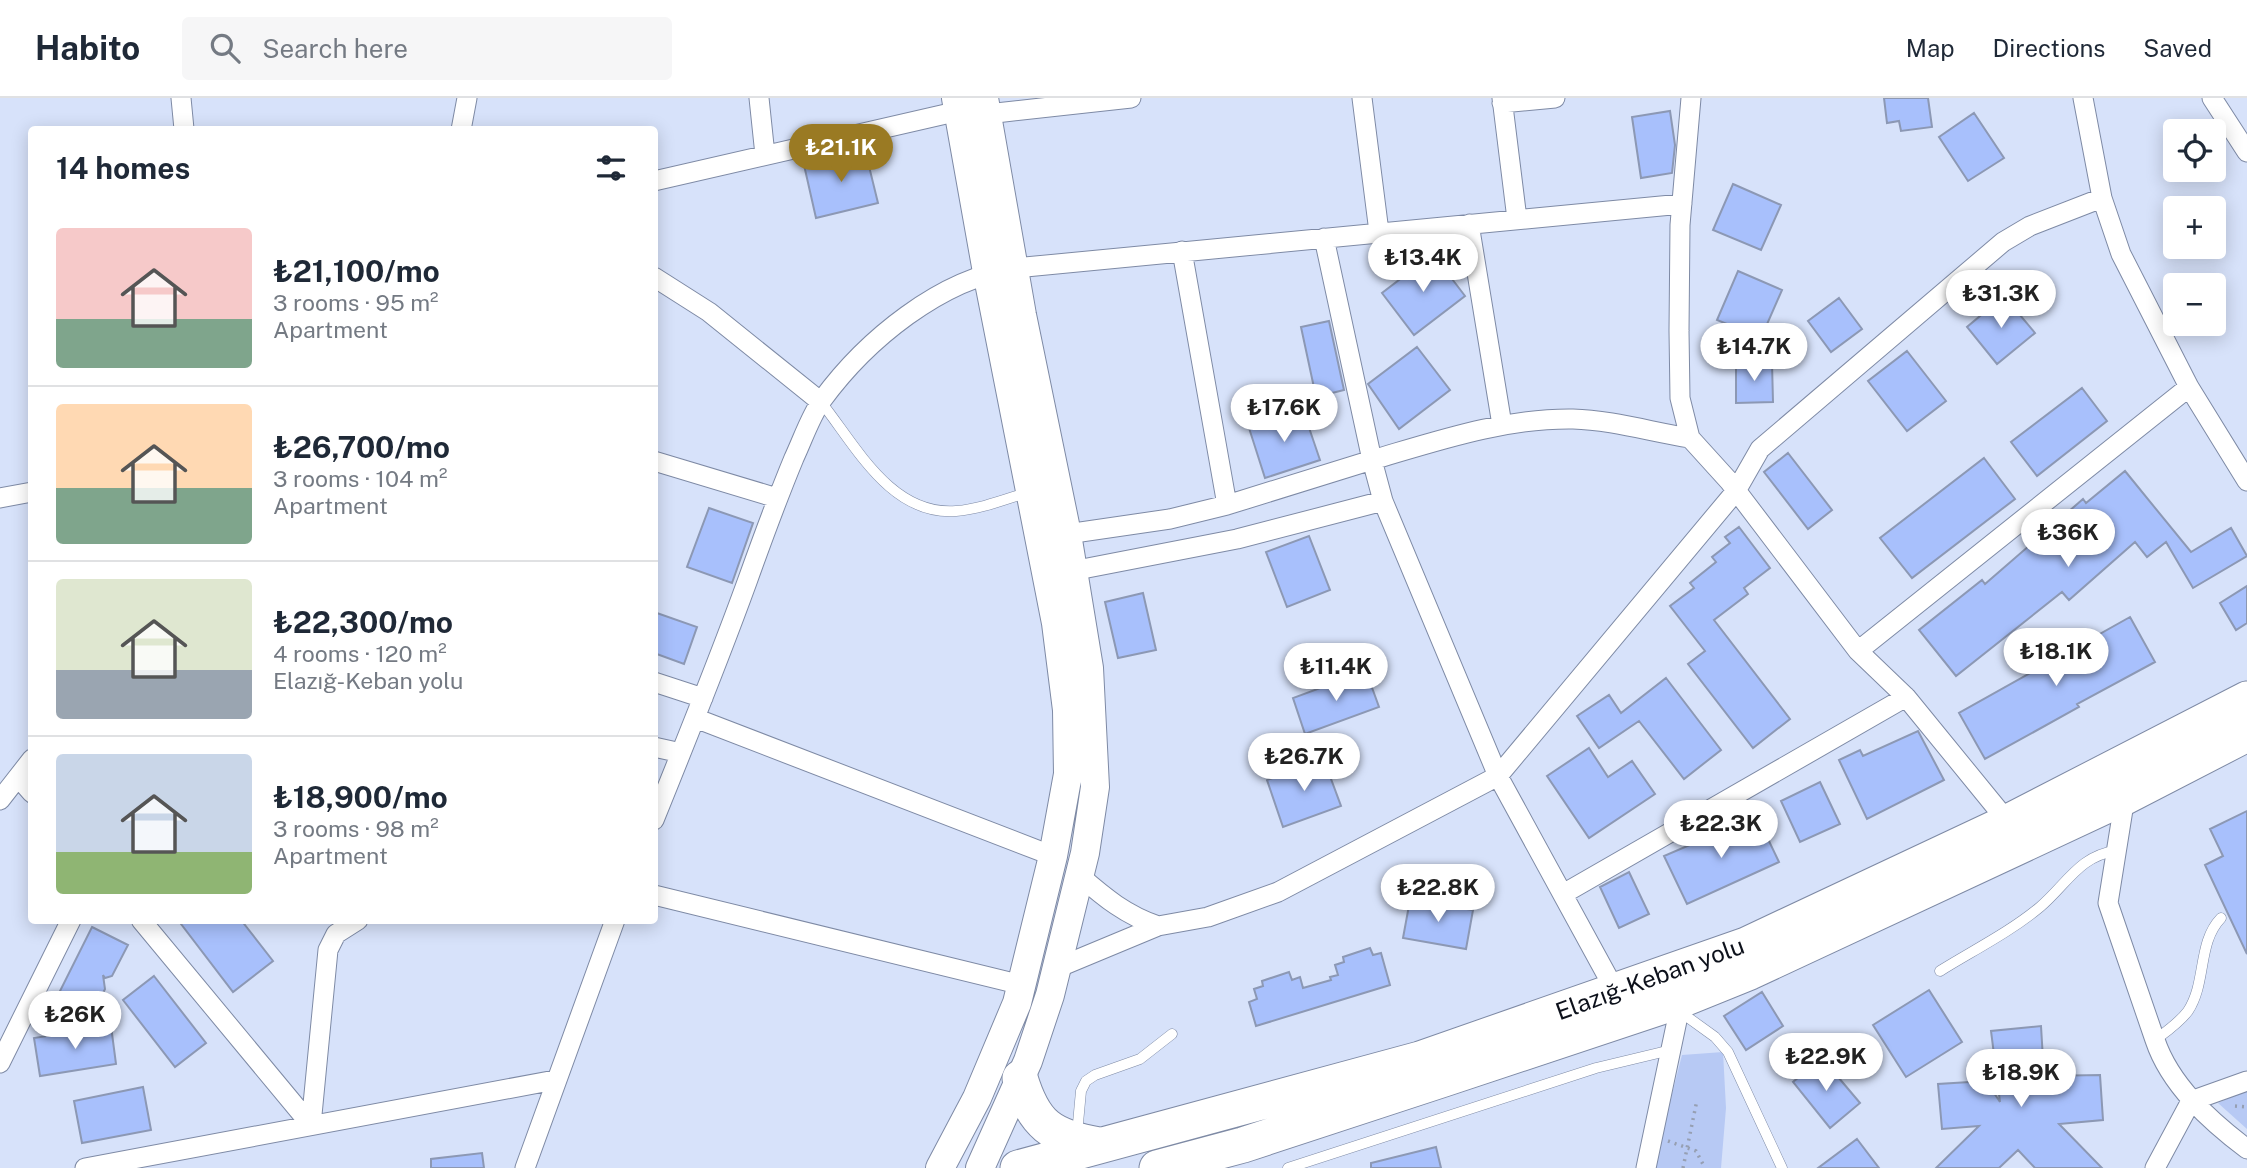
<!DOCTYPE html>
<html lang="en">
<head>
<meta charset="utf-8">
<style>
  :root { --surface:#fff; --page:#f6f6f7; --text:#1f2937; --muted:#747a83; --line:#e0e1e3; --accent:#9a7a23 }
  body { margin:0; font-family:"Public Sans",sans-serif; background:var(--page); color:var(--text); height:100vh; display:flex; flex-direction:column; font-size:26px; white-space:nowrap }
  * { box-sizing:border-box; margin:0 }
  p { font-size:23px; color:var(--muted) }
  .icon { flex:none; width:38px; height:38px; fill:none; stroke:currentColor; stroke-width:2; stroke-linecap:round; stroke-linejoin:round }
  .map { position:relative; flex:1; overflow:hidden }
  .drawer { position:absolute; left:28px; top:28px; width:630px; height:798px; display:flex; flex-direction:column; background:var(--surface); border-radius:7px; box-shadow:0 4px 18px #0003 }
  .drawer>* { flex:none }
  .tools { position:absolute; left:2163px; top:21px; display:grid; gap:14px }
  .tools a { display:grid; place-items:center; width:63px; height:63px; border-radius:7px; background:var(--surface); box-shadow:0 4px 18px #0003; font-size:35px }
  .price { position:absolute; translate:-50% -60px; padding:0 16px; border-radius:24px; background:#fff; color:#222; font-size:23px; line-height:46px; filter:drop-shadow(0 2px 4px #0008) }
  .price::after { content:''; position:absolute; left:50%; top:42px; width:21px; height:16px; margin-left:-10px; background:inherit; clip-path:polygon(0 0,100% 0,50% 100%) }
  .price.selected { background:var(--accent); color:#fff }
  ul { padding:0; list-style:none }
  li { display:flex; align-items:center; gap:21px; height:175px; padding:0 28px }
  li+li { border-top:2px solid var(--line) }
  li span { display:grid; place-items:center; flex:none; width:196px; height:140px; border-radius:7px; color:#555 }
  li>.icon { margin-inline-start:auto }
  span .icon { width:84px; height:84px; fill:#fffc; stroke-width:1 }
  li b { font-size:30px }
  h2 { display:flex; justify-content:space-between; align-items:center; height:84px; padding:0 28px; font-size:30px }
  header { display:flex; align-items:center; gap:42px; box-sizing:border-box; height:98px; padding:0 35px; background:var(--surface); border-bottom:2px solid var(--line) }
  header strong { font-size:33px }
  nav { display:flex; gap:38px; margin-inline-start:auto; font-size:24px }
  .search { width:490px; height:63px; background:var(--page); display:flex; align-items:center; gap:18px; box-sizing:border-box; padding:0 24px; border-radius:7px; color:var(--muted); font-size:26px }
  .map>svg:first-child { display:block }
</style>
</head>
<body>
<header>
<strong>Habito</strong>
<div class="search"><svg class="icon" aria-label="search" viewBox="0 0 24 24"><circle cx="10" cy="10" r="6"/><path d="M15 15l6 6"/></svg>Search here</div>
<nav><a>Map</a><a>Directions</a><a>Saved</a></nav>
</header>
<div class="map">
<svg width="2247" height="1070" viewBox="0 0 2247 1070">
  <rect width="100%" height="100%" fill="#d7e2fa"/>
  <path fill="#b7c9f4" d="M1723,954L1726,1010L1721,1070H1653L1682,957Z
    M2247,992V1031L2218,1005Z"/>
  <path fill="#a8c0fc" stroke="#8c98b4" stroke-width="2" d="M1884,0H1928L1932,29L1901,33L1899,23L1887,25Z
    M1670,13L1675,47L1672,75L1641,80L1632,19Z
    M1974,15L2004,60L1968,83L1939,39Z
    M865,52L878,105L816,120L804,67Z
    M1733,86L1781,107L1761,152L1713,132Z
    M1433,156L1465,198L1414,237L1382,195Z
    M1738,173L1782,192L1761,240L1717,222Z
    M2004,198L2035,235L1997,266L1967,229Z
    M1839,200L1862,231L1831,254L1808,223Z
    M1329,223L1344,292L1316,299L1301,229Z
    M1417,249L1450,292L1399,331L1368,286Z
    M1907,253L1946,303L1907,333L1868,283Z
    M1736,265H1772L1773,304L1736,305Z
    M2082,290L2107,323L2037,378L2011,344Z
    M1303,312L1320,362L1265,380L1249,330Z
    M1788,355L1832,412L1808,431L1764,374Z
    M1984,360L2015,401L1912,480L1880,440Z
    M2125,373L2191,454L2231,430L2247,458L2193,490L2166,444L2147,459L2135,444L2069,502L2062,494L1956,578L1919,532L1982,482L1985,486L2083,401L2086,405Z
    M709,410L753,425L732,485L687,469Z
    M1739,429L1770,470L1744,490L1748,496L1714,522L1790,621L1753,650L1688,566L1705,553L1670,508L1694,490L1690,485L1716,464L1712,459L1730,445L1725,439Z
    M1309,438L1330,492L1287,509L1266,454Z
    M2247,488V525L2236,532L2220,505Z
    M1143,495L1156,552L1118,560L1105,504Z
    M654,514L697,529L684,566L654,555Z
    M2130,519L2155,564L2077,606L2079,609L1985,661L1959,615Z
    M1366,573L1379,609L1305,636L1293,600Z
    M1666,580L1721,652L1684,681L1639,623L1599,650L1577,618L1609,597L1621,615Z
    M1918,633L1944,682L1867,721L1839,662L1860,652L1863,658Z
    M1589,650L1608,679L1632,663L1655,696L1589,740L1547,678Z
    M1324,662L1341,708L1283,729L1267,682Z
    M1820,684L1840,726L1800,744L1781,703Z
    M2247,713V856L2205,767L2223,758L2210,731Z
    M1757,718L1779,764L1687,806L1664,758Z
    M1629,774L1649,816L1619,830L1600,789Z
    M1410,802L1473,812L1466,851L1403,840Z
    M178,822H241L273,863L233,894Z
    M92,829L128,847L112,878L105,880L103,877L105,891L92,917L57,899Z
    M1370,850L1373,857L1381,855L1390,887L1256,928L1249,904L1257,901L1254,891L1263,888L1262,883L1289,874L1292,882L1300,879L1303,890L1331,882L1330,879L1338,877L1335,867L1344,864L1343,859Z
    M154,878L206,945L175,969L123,902Z
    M1929,892L1962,944L1906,979L1873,927Z
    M1762,894L1783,928L1746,952L1724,918Z
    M111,928L116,966L40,978L34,940Z
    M2041,928L2044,978L2100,977L2103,1022L2059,1026L2102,1070H2035L2018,1052L1999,1070H1936L1979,1028L1942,1031L1938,986L1986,983L2000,1004L1991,933Z
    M1822,960L1860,1005L1830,1030L1793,984Z
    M143,989L151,1032L82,1045L74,1003Z
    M1857,1041L1879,1070H1818Z
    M1436,1049L1441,1070H1371V1065Z
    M482,1055L484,1070H431V1061Z"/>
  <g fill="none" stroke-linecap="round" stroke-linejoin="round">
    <g stroke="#7e8aa5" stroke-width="11">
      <path id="lane" d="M821,304C856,348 891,418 956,413C981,411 1006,401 1029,394
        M1940,873C1972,853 2010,834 2040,809C2066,787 2080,757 2116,753
        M1679,913L1715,939L1728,954L1782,1070
        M2155,942C2167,933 2179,925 2188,913C2207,884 2197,845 2221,820
        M1077,1036L1081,993L1086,983L1095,977L1140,961L1172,936
        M1288,1070L1596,970L1671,952"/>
    </g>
    <g stroke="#7e8aa5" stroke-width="21">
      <path id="street" d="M181,0L184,31
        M759,0L765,57
        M1362,0L1379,134
        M1502,0L1517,121
        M1691,0L1680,127L1679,233L1680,300L1690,340L1729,383L1858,553L1906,599L2008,724
        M2083,0L2102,100L2121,156L2189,289L2247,383
        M2212,0L2247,54
        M1502,5L1555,0
        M987,16L1131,0
        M461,32L467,0
        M654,83L959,13
        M1469,126L1502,327
        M1182,153L1227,407
        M654,179L709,214L821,304
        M654,363L777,400
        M0,400L32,394
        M1067,436L1170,421L1227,407L1372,362L1324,140
        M1072,473L1237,441L1383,403
        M1858,553L2189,289
        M654,584L703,600
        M695,620L1053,758
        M654,649L681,655
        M18,679L32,695
        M2125,699L2108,805L2155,942C2170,987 2210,1023 2247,1051
        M0,702L32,661
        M654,722C686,643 718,564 747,484C762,442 777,401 794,360C803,341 810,319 822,302C866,242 940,181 1015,170L1682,106
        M1563,796L1906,599
        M654,797L1022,887
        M141,822L311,1027
        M1158,828L1208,819L1278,794L1498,678L1736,393L1760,351L2003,144L2030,128L2102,100
        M1057,870L1158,828C1126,817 1105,800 1080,778
        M1616,894L1498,678L1383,403L1372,362C1437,343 1504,320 1573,321C1611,322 1652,334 1690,340
        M0,965L71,822
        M311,1027L328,852L336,836L358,822
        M85,1070L555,982
        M525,1070L615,822
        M1646,1070L1679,913L1676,904
        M2155,1070L2191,1003L2247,983"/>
    </g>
    <g stroke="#7e8aa5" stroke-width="30">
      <path id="secondary" d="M940,1070L977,1000L1017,905L1053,758L1068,676L1067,612L1056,525L987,174L956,0
        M980,1070L1028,963L1050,897L1085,755L1095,689L1089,570L1067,436L1022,217L984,0"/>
    </g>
    <g stroke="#7e8aa5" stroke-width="37">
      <path id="highway" d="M1020,980C1034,1027 1051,1039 1099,1047
        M1018,1070L1420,961L1746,847L2008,724L2247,601
        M1157,1070L1243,1047L1444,981L1676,904L1750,874L2125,699L2247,636"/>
    </g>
    <path stroke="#969fb2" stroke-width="3.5" stroke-dasharray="2 5" stroke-linecap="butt" d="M2235,1008L2247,1009
      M1668,1043L1696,1053L1705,1070
      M1683,1070L1697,1002"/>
    <use href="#lane" stroke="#fff" stroke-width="10"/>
    <use href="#street" stroke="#fff" stroke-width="19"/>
    <use href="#secondary" stroke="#fff" stroke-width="28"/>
    <use href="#highway" stroke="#fff" stroke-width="35"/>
  </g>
  <g text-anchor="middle" stroke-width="7" stroke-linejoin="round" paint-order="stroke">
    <g font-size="24" fill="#0d111b" stroke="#fff">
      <text transform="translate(1650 881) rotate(-20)" y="8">Elazığ-Keban yolu</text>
    </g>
  </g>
</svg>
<div class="tools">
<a><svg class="icon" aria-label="locate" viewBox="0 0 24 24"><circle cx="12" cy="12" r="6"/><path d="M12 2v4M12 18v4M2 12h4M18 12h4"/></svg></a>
<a>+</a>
<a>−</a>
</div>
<b class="price selected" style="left:841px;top:86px">₺21.1K</b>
<b class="price" style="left:1423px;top:196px">₺13.4K</b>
<b class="price" style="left:2001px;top:232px">₺31.3K</b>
<b class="price" style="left:1754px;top:285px">₺14.7K</b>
<b class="price" style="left:1284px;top:346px">₺17.6K</b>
<b class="price" style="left:2068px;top:471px">₺36K</b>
<b class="price" style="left:2056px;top:590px">₺18.1K</b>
<b class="price" style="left:1336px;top:605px">₺11.4K</b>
<b class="price" style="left:1304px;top:695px">₺26.7K</b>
<b class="price" style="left:1721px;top:762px">₺22.3K</b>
<b class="price" style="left:1438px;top:826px">₺22.8K</b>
<b class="price" style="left:75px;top:953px">₺26K</b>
<b class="price" style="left:1826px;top:995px">₺22.9K</b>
<b class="price" style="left:2021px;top:1011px">₺18.9K</b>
<section class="drawer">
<h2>14 homes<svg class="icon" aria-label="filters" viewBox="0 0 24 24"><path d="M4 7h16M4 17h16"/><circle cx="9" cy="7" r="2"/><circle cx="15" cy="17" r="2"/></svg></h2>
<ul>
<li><span style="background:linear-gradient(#f6c9c9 65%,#7fa58c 0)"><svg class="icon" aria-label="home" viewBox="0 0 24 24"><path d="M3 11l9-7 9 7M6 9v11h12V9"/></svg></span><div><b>₺21,100/mo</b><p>3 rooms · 95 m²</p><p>Apartment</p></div></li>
<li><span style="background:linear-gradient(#ffd9b3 60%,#7fa58c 0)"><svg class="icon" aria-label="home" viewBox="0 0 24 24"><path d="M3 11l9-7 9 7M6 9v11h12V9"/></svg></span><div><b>₺26,700/mo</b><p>3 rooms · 104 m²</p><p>Apartment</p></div></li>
<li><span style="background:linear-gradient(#dfe7d0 65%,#9aa5b1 0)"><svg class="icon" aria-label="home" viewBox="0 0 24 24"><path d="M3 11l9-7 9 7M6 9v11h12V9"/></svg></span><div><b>₺22,300/mo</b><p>4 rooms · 120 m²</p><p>Elazığ-Keban yolu</p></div></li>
<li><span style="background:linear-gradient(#c9d6e8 70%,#8fb573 0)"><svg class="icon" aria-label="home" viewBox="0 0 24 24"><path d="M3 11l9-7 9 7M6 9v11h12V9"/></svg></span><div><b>₺18,900/mo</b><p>3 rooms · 98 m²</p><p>Apartment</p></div></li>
</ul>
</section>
</div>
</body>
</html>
